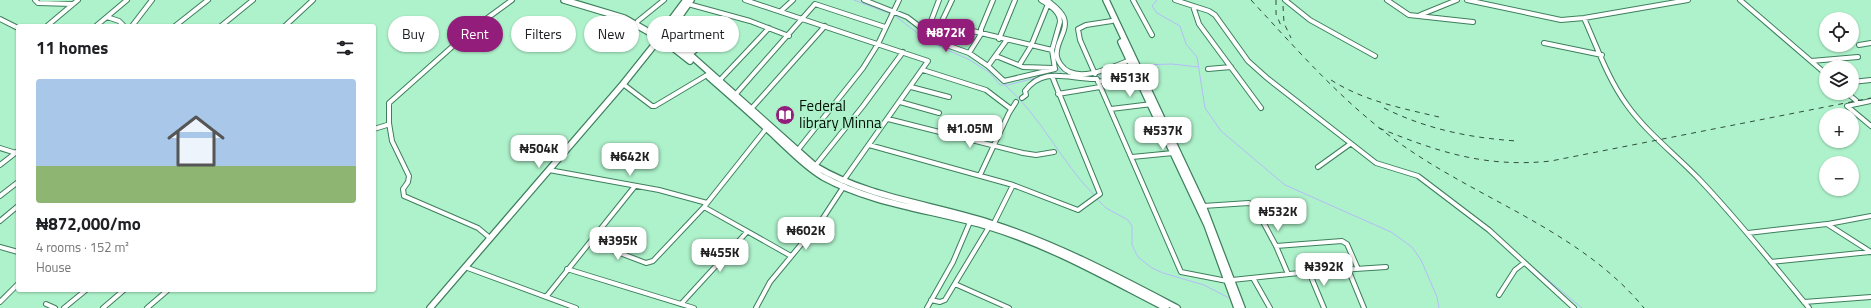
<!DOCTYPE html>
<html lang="en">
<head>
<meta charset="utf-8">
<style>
  :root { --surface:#fff; --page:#f6f6f6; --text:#202124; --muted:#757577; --line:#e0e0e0; --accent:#931d7a }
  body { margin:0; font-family:"Titillium Web",sans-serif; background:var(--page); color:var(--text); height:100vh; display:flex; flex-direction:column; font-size:15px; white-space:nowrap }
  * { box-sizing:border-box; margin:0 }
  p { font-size:13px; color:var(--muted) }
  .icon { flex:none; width:22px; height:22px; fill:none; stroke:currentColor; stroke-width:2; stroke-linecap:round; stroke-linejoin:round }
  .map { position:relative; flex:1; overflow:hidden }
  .sheet { position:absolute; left:16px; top:24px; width:360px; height:268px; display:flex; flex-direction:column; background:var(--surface); border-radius:4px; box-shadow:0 1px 3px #0004 }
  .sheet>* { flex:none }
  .top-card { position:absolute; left:388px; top:16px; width:380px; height:36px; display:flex; gap:8px }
  .buttons { position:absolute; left:1819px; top:12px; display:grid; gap:8px }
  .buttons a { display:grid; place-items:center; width:40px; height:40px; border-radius:50%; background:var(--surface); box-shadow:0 1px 3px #0004; font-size:20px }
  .price { position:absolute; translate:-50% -34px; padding:0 9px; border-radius:8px; background:#fff; color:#222; font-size:13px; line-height:26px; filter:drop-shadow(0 1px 2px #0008) }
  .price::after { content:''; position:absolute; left:50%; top:24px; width:12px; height:9px; margin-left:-6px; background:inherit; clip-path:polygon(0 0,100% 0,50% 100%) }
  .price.active { background:var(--accent); color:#fff }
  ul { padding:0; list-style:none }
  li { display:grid; align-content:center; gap:8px; height:212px; padding:0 20px }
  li+li { border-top:1px solid var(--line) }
  li span { display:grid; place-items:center; height:124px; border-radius:4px; color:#555 }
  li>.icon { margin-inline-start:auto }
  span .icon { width:72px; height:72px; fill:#fffc; stroke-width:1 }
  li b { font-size:17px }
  h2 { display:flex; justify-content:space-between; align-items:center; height:48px; padding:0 20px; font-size:17px }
  .chip { padding:0 14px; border-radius:18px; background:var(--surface); box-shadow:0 1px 3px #0004; font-size:14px; line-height:36px }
  .chip.active { background:var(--accent); color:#fff }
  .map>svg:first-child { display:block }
</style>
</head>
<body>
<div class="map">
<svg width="1871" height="308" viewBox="0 0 1871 308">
  <rect width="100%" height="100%" fill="#aef2cb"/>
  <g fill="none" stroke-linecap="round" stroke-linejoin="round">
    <path stroke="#b5bcf9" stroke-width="1" d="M854,0L891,14
      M1157,0L1152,6L1157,13L1180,26L1186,44L1197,57L1205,108L1221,131L1285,185L1391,232L1412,247L1421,260L1437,297L1439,308
      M894,15L929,42L968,59L989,72L1000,85H1008L1054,73L1061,74
      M1058,36L1063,24L1062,20
      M1141,65L1172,64L1198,67
      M1056,66L1061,73
      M1096,77L1120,67L1128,66
      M1005,85C1041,116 1061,162 1094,195
      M1096,198L1106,208L1128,220L1132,226V245L1138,257L1152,268L1163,273L1204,285L1231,299
      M1534,268L1582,308"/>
    <g stroke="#3e7f5d" stroke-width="6">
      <path id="street" d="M35,0L38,3L73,4
        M745,0L928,61L843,181
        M864,0L907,17L941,43L969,53L988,66L1004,81L1055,69
        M939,0L931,21L1052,50
        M1041,0C1050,6 1060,11 1060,22L1052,50L1055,69
        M1047,0C1053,5 1061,10 1064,18C1068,29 1058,40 1057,51C1056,56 1058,61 1061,65C1075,85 1113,67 1130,60
        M1133,0L1152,35
        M1175,0L1209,11L1215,15L1248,61L1267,78L1376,163L1418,176L1489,230L1574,308
        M1285,0L1310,20L1375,56
        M1387,0L1409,15L1473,22
        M1467,0L1561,20L1584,18L1688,0
        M1740,0L1826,74
        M688,4L750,21L789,36
        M1193,6L1199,24L1261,108
        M781,11L793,0
        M1420,15L1457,0
        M107,17L119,21L124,26
        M1584,18C1597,47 1608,79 1627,105C1647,133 1675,154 1699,179C1738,220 1773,264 1809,308
        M0,19L18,28
        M638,21L664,0
        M941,23L952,0
        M47,26L78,0
        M96,26L127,0
        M132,26L152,0
        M175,26L208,0
        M221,26L253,0
        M285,26L313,0
        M999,39L1015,0
        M1544,43L1602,55
        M1859,45L1871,43
        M969,53L981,34V29L993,0
        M689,55L715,36
        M996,56L1023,67L1053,68
        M1811,61L1858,57
        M1020,64L1031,46L1048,4
        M988,66L1006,41
        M1208,69L1231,67
        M923,70L986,90L1011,109
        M1095,74L1080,40L1078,29L1086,25L1112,21
        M719,81L769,28
        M1098,82L1136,74
        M1852,82L1871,80
        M623,84L652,106H655L707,75
        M911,87L949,97
        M1847,93L1859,103
        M1058,94L1100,87
        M735,95L815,4L885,27
        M1022,98L1026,95L1025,91C1044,65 1070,80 1097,79L1181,272L1227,281
        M1871,101L1847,106L1871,126
        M900,102L939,113
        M751,109L825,26
        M1111,109L1152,104
        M888,119L1023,153L1036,155L1054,152
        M374,129L387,125
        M869,145L1013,185L1078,210L1100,194L1052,76
        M0,148L16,153
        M797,151L863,68L878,44L899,0
        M1132,157L1173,153
        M0,165L18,151
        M815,166L863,106L903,52
        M1318,167L1350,144
        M549,170L659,190L707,203
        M980,175L1009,113L1016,102
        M0,196L18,182
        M1203,206L1249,203L1254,205L1276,246L1288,274
        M704,207L791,256
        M0,221L18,206
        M994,223L1013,185
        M1828,224L1871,216
        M1748,233L1827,224L1871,252
        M490,238L478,228L404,196L403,189L408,182L409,176L392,141L389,123V103L471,30L512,0
        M591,242L646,263L653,261L704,207L766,129
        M1276,246L1342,241L1347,244L1358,269
        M0,247L18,252
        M1771,262L1870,252
        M465,267L576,308
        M567,269L694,308
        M1348,269L1364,308
        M1309,272L1324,308
        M1253,278L1270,308
        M1232,280L1309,272L1386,267
        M955,284L1009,308
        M1499,295L1515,270L1524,263
        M546,297L635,186
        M931,300L940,302L945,300L989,227
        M0,302L18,284
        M1804,302L1871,297
        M46,304L55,308
        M681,304L747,232
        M64,308L86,290
        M103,308L124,290
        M147,308L168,290
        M756,308L770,282L823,218L844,186
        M927,308L953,262L970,222"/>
    </g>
    <g stroke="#3e7f5d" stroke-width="8">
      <path id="secondary" d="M564,0L624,18L656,36
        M1106,0L1203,206L1242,308
        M662,32L686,0
        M662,32L668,33L666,38L659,39L656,37Z
        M668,33L691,0
        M668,35L815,166C868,198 932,204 990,223C1056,244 1116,276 1177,308
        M662,39L690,61
        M1121,42L1207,225L1237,308
        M709,77C733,98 756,118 779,140C793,153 806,167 823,177C874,205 935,210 990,227C1052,246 1109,279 1166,308
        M430,308L623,84L659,39"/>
    </g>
    <use href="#street" stroke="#fff" stroke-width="4"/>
    <use href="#secondary" stroke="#fff" stroke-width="5.5"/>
    <path stroke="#304e3b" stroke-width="1" stroke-dasharray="5 5" stroke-linecap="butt" d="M1251,0C1302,55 1351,112 1414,153C1491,204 1584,235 1644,308
      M1276,0V14L1282,28
      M1283,6L1284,23L1291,38
      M1331,80C1364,101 1401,108 1439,117
      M1384,108C1426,129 1470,138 1517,141
      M1379,128C1438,152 1486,168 1551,161L1871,98"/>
  </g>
  <defs>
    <g id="library-disc" transform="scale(1)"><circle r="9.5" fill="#931d7a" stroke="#aef2cb"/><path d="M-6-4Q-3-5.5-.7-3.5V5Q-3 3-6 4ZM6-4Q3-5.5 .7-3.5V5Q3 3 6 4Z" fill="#fff"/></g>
  </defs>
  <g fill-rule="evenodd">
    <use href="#library-disc" x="785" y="115"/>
  </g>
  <g text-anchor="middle" stroke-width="3.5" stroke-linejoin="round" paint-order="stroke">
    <g font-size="15" fill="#001005" stroke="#aef2cb" text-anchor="start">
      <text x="799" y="111">Federal<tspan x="799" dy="17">library Minna</tspan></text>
    </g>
  </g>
</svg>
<div class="buttons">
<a><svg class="icon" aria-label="locate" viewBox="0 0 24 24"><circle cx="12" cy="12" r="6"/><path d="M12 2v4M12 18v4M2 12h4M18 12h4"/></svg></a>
<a><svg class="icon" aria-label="layers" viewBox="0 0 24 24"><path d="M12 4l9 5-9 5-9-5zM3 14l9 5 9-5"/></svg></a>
<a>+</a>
<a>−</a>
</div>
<b class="price active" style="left:946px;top:53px">₦872K</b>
<b class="price" style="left:1130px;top:98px">₦513K</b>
<b class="price" style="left:970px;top:149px">₦1.05M</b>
<b class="price" style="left:1163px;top:151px">₦537K</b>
<b class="price" style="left:539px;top:169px">₦504K</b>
<b class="price" style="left:630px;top:177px">₦642K</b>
<b class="price" style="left:1278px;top:232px">₦532K</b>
<b class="price" style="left:806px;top:251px">₦602K</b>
<b class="price" style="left:618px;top:261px">₦395K</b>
<b class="price" style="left:720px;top:273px">₦455K</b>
<b class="price" style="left:1324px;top:287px">₦392K</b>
<div class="top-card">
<a class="chip">Buy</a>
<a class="chip active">Rent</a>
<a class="chip">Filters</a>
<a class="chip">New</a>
<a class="chip">Apartment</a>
</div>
<section class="sheet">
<h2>11 homes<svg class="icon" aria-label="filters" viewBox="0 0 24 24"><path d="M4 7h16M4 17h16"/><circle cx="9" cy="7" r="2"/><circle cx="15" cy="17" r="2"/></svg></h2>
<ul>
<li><span style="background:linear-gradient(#a9c7e8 70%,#8fb573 0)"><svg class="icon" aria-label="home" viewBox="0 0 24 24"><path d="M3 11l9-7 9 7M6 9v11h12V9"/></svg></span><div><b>₦872,000/mo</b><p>4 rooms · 152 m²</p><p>House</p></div></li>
</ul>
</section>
</div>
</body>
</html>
